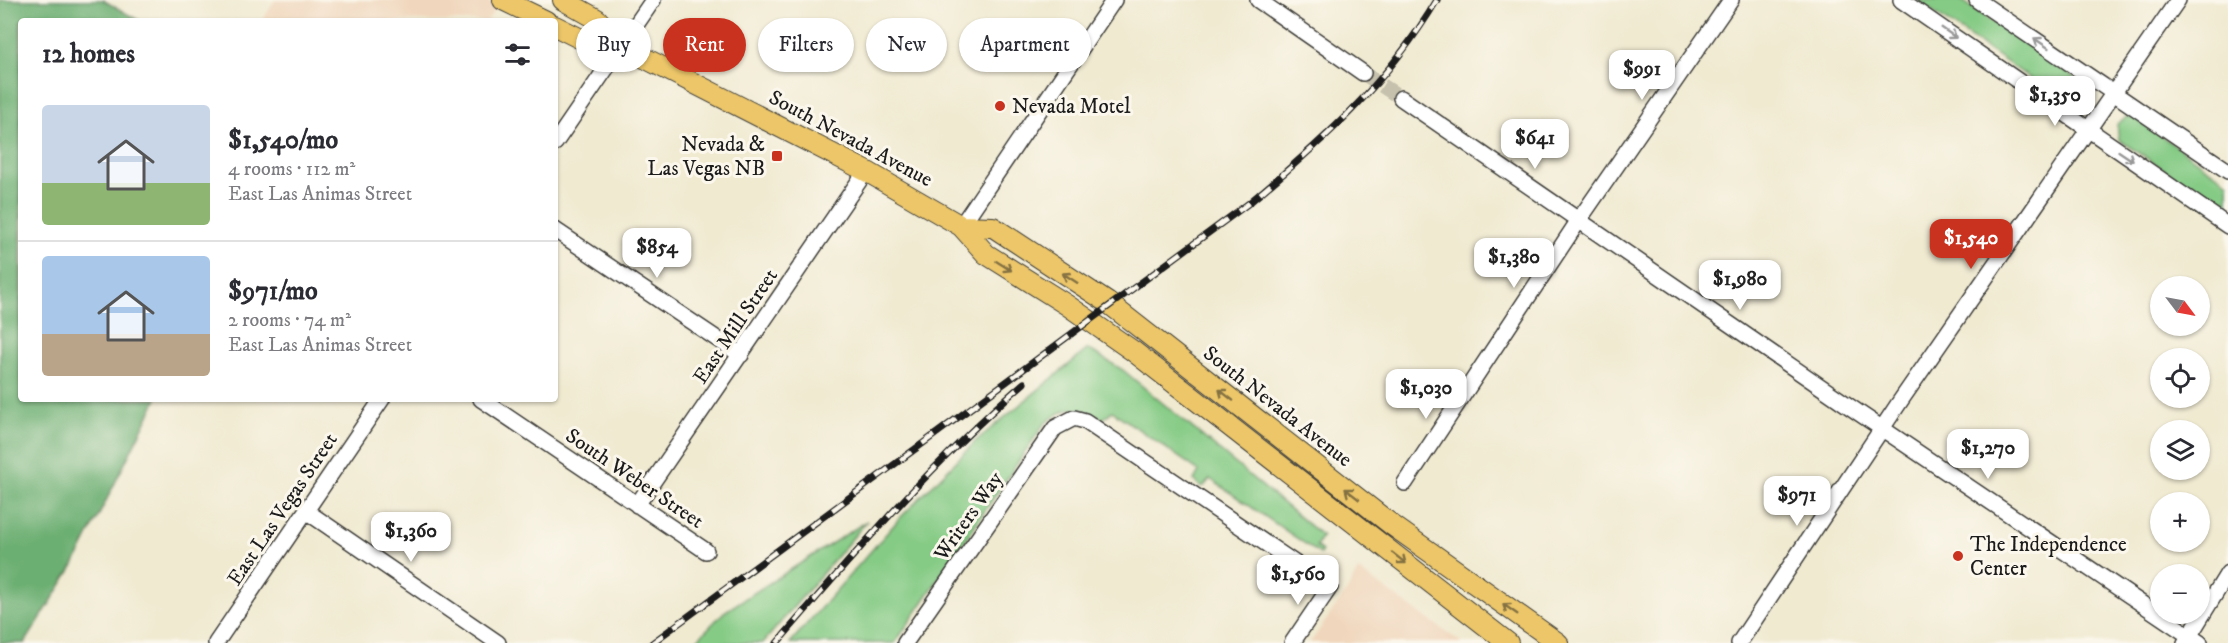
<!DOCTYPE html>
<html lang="en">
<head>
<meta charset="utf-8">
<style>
  :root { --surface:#fff; --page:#f2f2f3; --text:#2b2b33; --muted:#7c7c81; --line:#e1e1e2; --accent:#c8321e }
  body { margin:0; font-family:"IM FELL DW Pica",serif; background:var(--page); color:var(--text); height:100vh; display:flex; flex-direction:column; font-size:22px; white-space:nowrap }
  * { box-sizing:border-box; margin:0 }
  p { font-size:20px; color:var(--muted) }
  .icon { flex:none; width:33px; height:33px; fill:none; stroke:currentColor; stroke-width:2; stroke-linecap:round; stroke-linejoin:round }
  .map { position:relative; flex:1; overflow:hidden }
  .side { position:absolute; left:18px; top:18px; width:540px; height:384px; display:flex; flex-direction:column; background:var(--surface); border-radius:6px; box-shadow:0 2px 4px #0004 }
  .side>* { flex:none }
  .hud { position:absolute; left:576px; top:18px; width:570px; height:54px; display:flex; gap:12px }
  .needle { width:39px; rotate:122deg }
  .controls { position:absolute; left:2150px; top:276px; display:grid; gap:12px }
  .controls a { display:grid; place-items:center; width:60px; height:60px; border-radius:50%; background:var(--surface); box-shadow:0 2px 4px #0004; font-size:30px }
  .price { position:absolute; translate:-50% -51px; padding:0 14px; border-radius:12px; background:#fff; color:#222; font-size:20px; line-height:39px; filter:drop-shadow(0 2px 3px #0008) }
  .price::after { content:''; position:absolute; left:50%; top:36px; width:18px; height:14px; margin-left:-9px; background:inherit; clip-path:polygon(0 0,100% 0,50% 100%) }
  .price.active { background:var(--accent); color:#fff }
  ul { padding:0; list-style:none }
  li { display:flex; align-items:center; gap:18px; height:150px; padding:0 24px }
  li+li { border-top:2px solid var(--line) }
  li span { display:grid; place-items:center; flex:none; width:168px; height:120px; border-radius:6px; color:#555 }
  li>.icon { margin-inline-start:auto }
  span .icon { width:72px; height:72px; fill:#fffc; stroke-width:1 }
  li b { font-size:26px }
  h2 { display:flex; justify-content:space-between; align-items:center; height:72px; padding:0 24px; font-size:26px }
  .pill { padding:0 21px; border-radius:27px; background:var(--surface); box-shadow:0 2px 4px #0004; font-size:21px; line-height:54px }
  .pill.active { background:var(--accent); color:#fff }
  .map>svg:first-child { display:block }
</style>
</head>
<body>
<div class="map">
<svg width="2228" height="643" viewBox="0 0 2228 643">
  <rect width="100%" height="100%" fill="#fbf7ec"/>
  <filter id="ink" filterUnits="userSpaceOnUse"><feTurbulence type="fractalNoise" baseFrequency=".0167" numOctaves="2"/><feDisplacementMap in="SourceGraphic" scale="12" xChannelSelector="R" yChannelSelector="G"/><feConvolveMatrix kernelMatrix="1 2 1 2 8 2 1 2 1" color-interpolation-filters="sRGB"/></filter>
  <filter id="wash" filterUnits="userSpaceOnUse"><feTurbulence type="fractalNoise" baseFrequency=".008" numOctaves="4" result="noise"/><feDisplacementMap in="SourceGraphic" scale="24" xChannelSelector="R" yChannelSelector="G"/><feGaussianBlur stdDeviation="1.35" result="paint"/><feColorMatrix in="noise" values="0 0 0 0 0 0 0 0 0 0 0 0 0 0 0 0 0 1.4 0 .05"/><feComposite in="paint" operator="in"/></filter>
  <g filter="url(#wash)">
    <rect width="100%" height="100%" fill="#f0ead1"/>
    <path fill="#f0d6bc" d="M275,0H486L498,6L487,21H262Z
      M1358,570L1462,643H1310L1347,591Z"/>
    <path fill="#85cb85" stroke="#507450" stroke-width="1.5" d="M1916,0H1961L2084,84L2086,98L2080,104L2069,105Z
      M2126,117H2133L2228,182V212L2119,140L2117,124Z
      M1088,349L1123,370L1322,536L1316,546L1322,551L1320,554L1210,479L1204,486H1200L1194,480L1199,471L1112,411L1103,419C1076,404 1068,405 1044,424L895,643H790L900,518L977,440Z
      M867,521L763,643H694L724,612Z"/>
    <path fill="#6caf72" stroke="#446647" stroke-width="1.5" d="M0,0H103L140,21H21V399H157L74,565L25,643H0Z"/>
  </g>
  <g filter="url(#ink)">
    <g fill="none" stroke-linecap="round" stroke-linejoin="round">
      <path stroke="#c6c1ad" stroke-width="15" stroke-dasharray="15 8" stroke-linecap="butt" d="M1363,73L1401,98"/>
      <g stroke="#3c3b37" stroke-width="18">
        <path id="minor" d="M1258,0L1363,73
          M1901,0L2228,226
          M1977,0L2228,171
          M1401,98L1859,413L2200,643
          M555,143L653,0
          M961,226L1114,0
          M555,230L741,355
          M481,399L706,551
          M1405,483L1579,220L1731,0
          M637,505L866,171
          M306,511L498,643
          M216,643L382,399
          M905,643L1055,428L1074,418L1085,421L1330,587L1292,643
          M1739,643L1901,400L2178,0
          M2185,643L2228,573"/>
      </g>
      <g stroke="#3c3b37" stroke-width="22">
        <path id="major" d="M503,0L546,21
          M563,0L597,19L621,46
          M555,26L583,40L621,46L866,171L961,226L986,254L1067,305L1133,351L1508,643
          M961,226L993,227L1107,302L1392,525L1558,643"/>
      </g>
      <use href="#minor" stroke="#fff" stroke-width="15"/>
      <use href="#major" stroke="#ecc669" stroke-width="20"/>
      <g stroke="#1c1c1c" stroke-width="7">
        <path id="rail" d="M652,643L1249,203C1323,141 1387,84 1437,0
          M777,643C855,553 934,461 1024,383"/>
      </g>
      <use href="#rail" stroke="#fbf7ec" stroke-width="4.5" stroke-dasharray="14" stroke-linecap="butt"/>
    </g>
    <defs><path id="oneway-shaft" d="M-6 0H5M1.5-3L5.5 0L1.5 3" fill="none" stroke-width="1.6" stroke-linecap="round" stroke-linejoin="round" transform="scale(1.5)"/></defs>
    <g stroke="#999">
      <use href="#oneway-shaft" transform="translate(1949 33) rotate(35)"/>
      <use href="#oneway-shaft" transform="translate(2041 43) rotate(-146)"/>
      <use href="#oneway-shaft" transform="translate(2126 156) rotate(34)"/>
    </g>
    <g stroke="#847142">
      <use href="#oneway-shaft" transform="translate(1004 266) rotate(32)"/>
      <use href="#oneway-shaft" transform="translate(1070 278) rotate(-147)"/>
      <use href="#oneway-shaft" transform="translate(1226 395) rotate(-142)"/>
      <use href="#oneway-shaft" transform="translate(1352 494) rotate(-142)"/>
      <use href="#oneway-shaft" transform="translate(1399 558) rotate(38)"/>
      <use href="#oneway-shaft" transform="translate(1510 609) rotate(-145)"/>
    </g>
  </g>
  <g fill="#c8321e" stroke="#fbf7ec" stroke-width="2">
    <circle cx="1000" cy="106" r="6"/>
    <rect x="771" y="150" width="12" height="12" rx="3"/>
    <circle cx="1958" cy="556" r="6"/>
  </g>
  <g text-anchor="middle" stroke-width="6" stroke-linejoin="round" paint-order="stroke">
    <g font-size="21" fill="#1c1c1c" stroke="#fbf7ec" text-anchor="start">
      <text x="1012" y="113">Nevada Motel</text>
      <text x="765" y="151" text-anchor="end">Nevada &amp;<tspan x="765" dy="24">Las Vegas NB</tspan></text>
      <text x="1970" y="551">The Independence<tspan x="1970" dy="24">Center</tspan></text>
    </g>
    <g font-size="21" fill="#1c1c1c" stroke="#fbf7ec">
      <text transform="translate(851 138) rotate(28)" y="7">South Nevada Avenue</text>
      <text transform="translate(735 326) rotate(-56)" y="7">East Mill Street</text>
      <text transform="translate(1278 406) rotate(38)" y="7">South Nevada Avenue</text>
      <text transform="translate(635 478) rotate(34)" y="7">South Weber Street</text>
      <text transform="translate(282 509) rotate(-56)" y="7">East Las Vegas Street</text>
      <text transform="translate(968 516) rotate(-55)" y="7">Writers Way</text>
    </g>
  </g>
</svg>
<div class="controls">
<a><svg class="needle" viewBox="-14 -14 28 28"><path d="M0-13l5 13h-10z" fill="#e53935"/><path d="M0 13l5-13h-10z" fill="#7c7c81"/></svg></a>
<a><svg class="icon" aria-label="locate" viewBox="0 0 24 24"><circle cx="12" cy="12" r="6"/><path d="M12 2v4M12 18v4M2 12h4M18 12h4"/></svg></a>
<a><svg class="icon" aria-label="layers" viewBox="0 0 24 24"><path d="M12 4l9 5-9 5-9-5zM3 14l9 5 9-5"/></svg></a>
<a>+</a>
<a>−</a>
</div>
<b class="price" style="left:1642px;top:101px">$991</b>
<b class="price" style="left:2055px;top:127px">$1,350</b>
<b class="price" style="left:1535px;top:170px">$641</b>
<b class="price active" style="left:1971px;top:270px">$1,540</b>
<b class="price" style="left:657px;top:279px">$854</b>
<b class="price" style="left:1514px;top:289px">$1,380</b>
<b class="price" style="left:1740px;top:311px">$1,980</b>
<b class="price" style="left:1426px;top:420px">$1,030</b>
<b class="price" style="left:1988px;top:480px">$1,270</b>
<b class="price" style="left:1797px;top:527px">$971</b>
<b class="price" style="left:411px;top:563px">$1,360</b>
<b class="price" style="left:1298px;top:606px">$1,560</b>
<div class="hud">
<a class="pill">Buy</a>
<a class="pill active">Rent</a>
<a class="pill">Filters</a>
<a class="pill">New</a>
<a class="pill">Apartment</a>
</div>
<section class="side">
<h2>12 homes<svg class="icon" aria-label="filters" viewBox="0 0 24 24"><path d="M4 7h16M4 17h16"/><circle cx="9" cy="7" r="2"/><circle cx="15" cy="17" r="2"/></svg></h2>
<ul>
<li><span style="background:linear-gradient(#c9d6e8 65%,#8fb573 0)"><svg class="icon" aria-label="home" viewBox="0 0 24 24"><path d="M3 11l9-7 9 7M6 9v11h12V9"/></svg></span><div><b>$1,540/mo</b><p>4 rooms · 112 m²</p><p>East Las Animas Street</p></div></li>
<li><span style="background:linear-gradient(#a9c7e8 65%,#b9a48a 0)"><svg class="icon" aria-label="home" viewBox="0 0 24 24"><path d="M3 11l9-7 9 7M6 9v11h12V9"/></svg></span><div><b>$971/mo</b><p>2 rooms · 74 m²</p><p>East Las Animas Street</p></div></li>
</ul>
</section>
</div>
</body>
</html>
